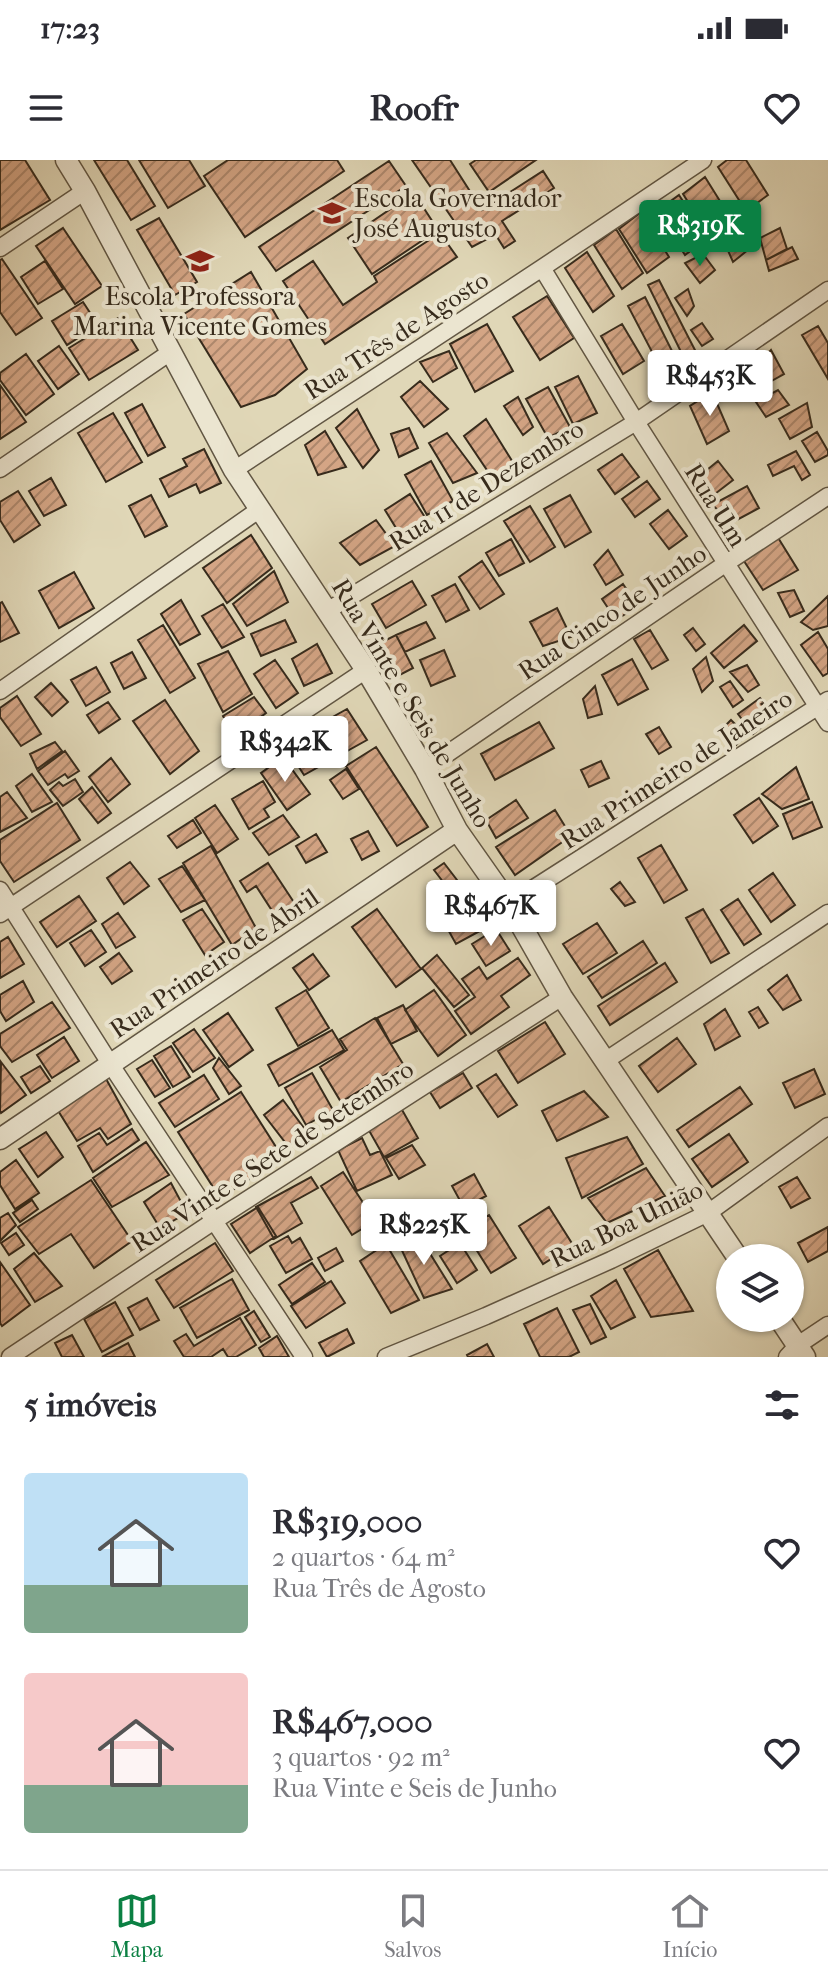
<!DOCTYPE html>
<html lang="pt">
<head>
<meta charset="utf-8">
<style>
  :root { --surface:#fff; --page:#f7f7f7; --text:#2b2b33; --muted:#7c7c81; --line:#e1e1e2; --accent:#0b8043 }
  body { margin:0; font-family:"IM FELL French Canon",serif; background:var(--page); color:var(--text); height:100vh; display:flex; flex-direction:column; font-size:30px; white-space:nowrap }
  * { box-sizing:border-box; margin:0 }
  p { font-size:26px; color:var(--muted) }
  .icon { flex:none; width:44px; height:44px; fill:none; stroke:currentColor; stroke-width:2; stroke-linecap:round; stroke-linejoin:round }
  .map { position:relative; height:1197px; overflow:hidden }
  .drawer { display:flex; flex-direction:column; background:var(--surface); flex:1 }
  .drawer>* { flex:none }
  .buttons { position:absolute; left:716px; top:1084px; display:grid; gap:16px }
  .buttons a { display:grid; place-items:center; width:88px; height:88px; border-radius:50%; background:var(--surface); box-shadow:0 2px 6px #0004; font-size:40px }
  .price { position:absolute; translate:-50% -68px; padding:0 18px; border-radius:8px; background:#fff; color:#222; font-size:26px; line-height:52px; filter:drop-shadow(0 2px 4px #0008) }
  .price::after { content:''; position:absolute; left:50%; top:48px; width:24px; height:18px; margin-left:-12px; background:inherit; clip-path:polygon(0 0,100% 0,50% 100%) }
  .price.selected { background:var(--accent); color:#fff }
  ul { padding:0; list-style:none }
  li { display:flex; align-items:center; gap:24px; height:200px; padding:0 24px }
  li span { display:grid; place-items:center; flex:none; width:224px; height:160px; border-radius:8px; color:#555 }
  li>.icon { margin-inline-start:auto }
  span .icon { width:96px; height:96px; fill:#fffc; stroke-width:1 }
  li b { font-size:34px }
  h2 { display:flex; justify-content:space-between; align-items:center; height:96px; padding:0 24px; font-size:34px }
  .status { display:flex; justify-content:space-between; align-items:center; height:56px; padding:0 40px; background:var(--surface); direction:ltr }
  .status svg { height:22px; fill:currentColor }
  header { display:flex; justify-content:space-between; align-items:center; height:104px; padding:0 24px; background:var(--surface); font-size:36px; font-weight:700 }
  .tabs { display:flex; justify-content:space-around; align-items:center; height:112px; border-top:2px solid var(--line); background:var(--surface); font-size:22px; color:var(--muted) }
  .tabs a { display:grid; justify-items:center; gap:4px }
  .tabs .selected { color:var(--accent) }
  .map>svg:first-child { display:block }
</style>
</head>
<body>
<div class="status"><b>17:23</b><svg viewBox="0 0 49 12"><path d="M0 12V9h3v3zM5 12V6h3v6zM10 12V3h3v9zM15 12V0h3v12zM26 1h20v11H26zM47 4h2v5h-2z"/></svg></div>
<header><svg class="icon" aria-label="menu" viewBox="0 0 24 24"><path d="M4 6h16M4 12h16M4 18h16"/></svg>Roofr<svg class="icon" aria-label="heart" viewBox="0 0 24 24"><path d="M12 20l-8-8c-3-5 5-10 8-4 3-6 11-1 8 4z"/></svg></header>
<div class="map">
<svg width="828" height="1197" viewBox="0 0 828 1197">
  <defs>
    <pattern id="building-hatch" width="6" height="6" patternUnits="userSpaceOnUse" patternTransform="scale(2)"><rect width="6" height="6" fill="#d4a585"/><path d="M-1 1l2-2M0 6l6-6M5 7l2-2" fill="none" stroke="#ad876c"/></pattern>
  </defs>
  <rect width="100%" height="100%" fill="#e0d7b7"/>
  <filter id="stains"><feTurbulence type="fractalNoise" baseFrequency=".0025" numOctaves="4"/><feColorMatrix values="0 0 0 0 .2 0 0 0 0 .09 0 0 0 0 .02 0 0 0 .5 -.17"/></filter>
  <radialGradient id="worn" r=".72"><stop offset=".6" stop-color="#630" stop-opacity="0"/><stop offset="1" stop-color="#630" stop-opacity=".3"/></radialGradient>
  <path fill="url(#building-hatch)" stroke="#372b1c" stroke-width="2" d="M0,0H25L50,40L0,70Z
    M94,0H127L155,46L131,60Z
    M139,0H189L205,26L168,48Z
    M228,0H337L344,11L245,77L204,16Z
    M412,0H450L482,50L543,11L554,28L502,61L515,81L504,88L492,69L484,74L487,79L472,87Z
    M476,0H536L489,32L470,4Z
    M727,0H746L768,35L746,51L718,7Z
    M389,1L406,26L276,111L259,87Z
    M705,17L733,62L711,78L683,34Z
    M414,33L438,70L372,114L348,78Z
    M679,35L707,79L685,95L657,51Z
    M641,52L669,97L647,113L619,69Z
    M159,58L197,122L175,135L137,70Z
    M733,62L754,85L733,102L723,79Z
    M63,68L102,126L75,144L36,86Z
    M780,68L787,89L766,100L760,78Z
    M616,69L643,113L622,129L594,85Z
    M440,73L457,97L325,184L283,121L313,101L343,145L377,122L374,116Z
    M792,87L798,99L769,111L766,100Z
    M587,92L614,136L593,152L565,108Z
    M703,94L715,110L700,123L685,103Z
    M2,99L42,158L16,175L0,152V100Z
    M45,101L63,129L38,144L21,117Z
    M251,112L307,209L275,235L241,247L184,154Z
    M659,120L698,196L687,204L648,125Z
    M688,129L694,146L687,156L675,138Z
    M547,136L574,178L540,200L513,157Z
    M645,137L678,203L662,211L628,146Z
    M83,142L98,165L67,185L52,161Z
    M118,158L138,190L89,220L69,188Z
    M702,163L713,179L702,186L691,170Z
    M487,164L513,211L475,232L450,184Z
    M622,164L644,201L623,214L601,176Z
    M818,166L828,183V219L802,175Z
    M59,186L79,214L58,229L38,201Z
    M771,190L784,214L766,224L756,206Z
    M449,191L457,208L433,222L420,202Z
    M26,194L54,234L26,255L0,220V213Z
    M738,212L746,234L729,240L728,224Z
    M578,216L597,253L573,264L555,227Z
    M420,221L448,249L424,267L401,237Z
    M0,225L26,262L0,279Z
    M548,227L570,267L548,278L526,239Z
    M778,230L789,245L766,257L756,242Z
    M712,232L729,271L707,284L690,246Z
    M518,237L533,267L523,275L504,246Z
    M807,243L812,267L790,279L779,259Z
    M142,244L165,287L148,296L125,253Z
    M357,249L379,290L363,308L336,268Z
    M113,253L142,302L106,322L78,273Z
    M486,259L514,304L493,319L464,276Z
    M409,268L418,288L399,297L391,274Z
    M325,271L346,307L318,315L305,285Z
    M817,272L828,291V295L815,302L802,281Z
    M447,273L477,313L453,323L429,283Z
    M204,289L221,323L200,333L196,324L169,337L160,319L187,306L183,299Z
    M796,291L810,315L802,320L794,306L773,316L768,305Z
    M622,294L639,317L615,334L598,310Z
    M431,301L453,341L427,355L405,315Z
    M718,301L733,320L711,337L702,314Z
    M51,318L66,345L44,356L29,331Z
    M647,321L660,339L635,357L622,339Z
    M747,326L759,348L733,362L712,345Z
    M18,331L40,365L14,382L0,360V342Z
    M410,334L430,365L404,381L385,350Z
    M151,335L167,366L145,377L129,346Z
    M570,335L591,372L565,387L544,349Z
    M530,346L555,387L530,402L504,361Z
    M668,350L687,376L669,389L650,364Z
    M376,360L395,386L360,405L340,383Z
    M251,375L272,408L227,443L203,408Z
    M777,376L798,410L763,430L742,398Z
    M511,379L524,403L499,416L486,393Z
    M608,390L623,415L606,425L594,405Z
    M482,401L504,434L480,449L459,417Z
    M274,411L288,442L247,466L233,444Z
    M74,412L94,448L59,468L39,431Z
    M412,421L426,445L386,468L372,444Z
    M455,424L469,450L446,462L432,436Z
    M623,424L638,446L616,460L602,439Z
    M794,430L804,451L790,457L778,433Z
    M828,436V466L813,470L801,462Z
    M181,440L200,474L180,485L161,454Z
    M2,442L19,473L0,482V443Z
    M223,444L244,477L222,488L202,456Z
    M557,448L571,477L543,486L530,462Z
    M285,460L296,482L261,496L251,474Z
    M426,462L435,478L405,492L396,475Z
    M163,465L195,518L170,533L138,480Z
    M744,465L757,481L724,508L711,493Z
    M693,468L705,484L696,491L684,475Z
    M650,470L668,500L652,509L634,479Z
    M818,472L828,489V513L823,516L801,485Z
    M396,475L413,508L392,519L374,486Z
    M317,484L332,513L304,526L292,499Z
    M444,490L455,516L431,526L420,500Z
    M228,491L252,534L223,552L198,504Z
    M132,492L146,518L124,529L111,503Z
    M706,497L713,521L702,532L693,509Z
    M632,499L648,529L618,545L602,515Z
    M275,500L298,533L276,548L254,514Z
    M747,505L759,525L748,532L730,512Z
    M96,507L110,532L86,546L71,520Z
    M730,521L743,540L733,547L720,527Z
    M51,523L68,542L52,556L35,537Z
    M595,526L602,554L588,558L583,539Z
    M17,536L41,574L21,586L0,557V548Z
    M254,537L266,553L235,576L223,556Z
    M760,538L775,556L753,574L738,554Z
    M165,540L199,591L170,614L133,561Z
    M108,542L120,559L99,573L87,555Z
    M347,549L367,580L304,615L284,584Z
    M731,560L746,575L735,586L720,571Z
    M539,562L554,588L495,620L481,594Z
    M659,567L671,587L659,594L646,574Z
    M55,582L62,591L37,609L30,594Z
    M376,587L428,667L397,686L346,606Z
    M65,591L79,611L68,618L65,614L48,625L38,611Z
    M283,597L310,634L287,650L261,613Z
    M111,598L130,624L108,642L89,617Z
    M601,601L609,618L589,627L581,610Z
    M796,607L809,639L782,649L762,634Z
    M346,609L359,629L343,639L330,620Z
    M32,614L52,642L32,652L16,626Z
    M75,619L83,632L63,646L50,630L59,622L63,626Z
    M263,621L275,642L264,649L269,657L249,669L232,639Z
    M92,627L111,653L98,663L79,639Z
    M7,632L27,658L0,672V637Z
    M759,638L778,666L753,683L734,655Z
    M516,640L528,658L496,678L486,660Z
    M812,642L822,667L793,679L783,654Z
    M57,643L80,680L14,722L0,701V680Z
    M215,645L238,679L217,693L195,658Z
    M555,650L571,676L515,715L496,687Z
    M283,655L299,677L269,695L253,673Z
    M193,660L201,673L177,688L168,676Z
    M368,671L379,691L362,700L351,679Z
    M316,674L327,692L306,703L296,686Z
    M661,685L687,730L664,743L638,698Z
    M211,686L256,768L232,785L183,703Z
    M130,702L149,726L124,744L107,718Z
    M268,703L299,750L280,763L256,726L247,732L240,721Z
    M444,703L457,720L447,727L434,710Z
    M182,706L205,740L181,752L159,719Z
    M773,713L795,745L771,762L749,730Z
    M620,722L635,742L625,746L611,729Z
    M465,723L489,766L456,784L432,741Z
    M79,736L96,761L57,787L40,762Z
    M738,739L761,774L744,785L721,750Z
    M202,749L224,782L205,795L183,760Z
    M377,749L421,809L396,827L352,767Z
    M703,749L729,793L711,803L686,758Z
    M118,753L135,777L116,788L102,764Z
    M597,763L617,793L583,814L563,784Z
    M496,769L510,791L486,806L472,784Z
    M91,770L106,792L85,806L70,783Z
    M8,777L24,804L0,818V782Z
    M643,781L657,803L602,838L588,817Z
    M119,793L132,811L112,824L100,807Z
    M313,794L329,816L309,830L293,808Z
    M437,795L469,835L454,847L422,808Z
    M518,798L530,815L501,836L509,847L471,874L455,851L475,837L462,819L479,807L487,819Z
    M665,803L677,822L610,865L598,846Z
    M787,815L801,840L783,850L768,830Z
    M23,821L34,842L6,861L0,851V835Z
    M306,830L329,868L298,886L276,848Z
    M434,830L466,875L438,896L405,850Z
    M52,842L70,868L12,902L0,886V874Z
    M403,845L417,871L391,884L377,858Z
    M758,847L768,863L759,868L749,852Z
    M725,849L740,876L715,890L704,864Z
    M228,853L253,890L229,907L203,870Z
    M375,858L403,904L341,942L320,907L347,890L340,879Z
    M545,862L565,894L518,923L498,891Z
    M194,869L215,898L193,912L173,883Z
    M332,870L344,890L279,926L268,905Z
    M64,877L79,901L52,918L37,895Z
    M677,878L696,904L658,932L639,906Z
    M171,886L190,917L173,927L154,896Z
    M219,898L241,926L229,934L213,908Z
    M152,900L170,928L155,937L137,909Z
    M1,902L26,935L1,953L0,951Z
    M40,906L50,921L31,933L21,917Z
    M814,909L825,934L795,948L783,923Z
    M312,913L333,950L306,965L285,928Z
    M463,913L472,928L440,948L430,932Z
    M496,914L517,945L498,957L477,926Z
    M204,915L219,939L175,967L159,943Z
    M105,917L131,964L108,979L100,968L77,981L57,949Z
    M740,927L752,944L689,987L677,970Z
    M584,931L608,957L557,981L542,951Z
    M241,932L283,998L220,1038L178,972Z
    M283,940L307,972L288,986L264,955Z
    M401,948L418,978L384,997L367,967Z
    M132,969L139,980L93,1012L78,986L99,973L107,985Z
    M46,972L63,997L38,1017L19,989Z
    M729,974L748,1002L712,1027L692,999Z
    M627,977L643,1004L582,1038L566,998Z
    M362,978L370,995L380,991L392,1015L357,1031L338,990Z
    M146,982L169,1015L112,1047L93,1018Z
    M412,985L425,1005L399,1019L386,998Z
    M16,1000L39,1033L15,1049L0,1025V1012Z
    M646,1008L665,1036L607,1063L588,1038Z
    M343,1012L375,1061L352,1075L321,1026Z
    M474,1014L486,1036L464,1048L452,1026Z
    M311,1017L318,1028L291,1043L302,1063L274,1079L256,1047Z
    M797,1017L810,1038L791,1048L779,1027Z
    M91,1020L132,1081L94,1108L71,1074L39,1094L18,1067Z
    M171,1023L187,1053L160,1068L144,1042Z
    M32,1040L38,1049L20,1062L13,1053Z
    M258,1047L276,1076L250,1093L231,1064Z
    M549,1047L573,1085L543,1104L519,1066Z
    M8,1053L16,1065L0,1081V1058Z
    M489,1055L516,1098L491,1113L464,1070Z
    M398,1059L407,1072L390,1086L380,1073Z
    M828,1067V1091L808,1102L798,1083Z
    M416,1071L452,1129L424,1138L399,1084Z
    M16,1073L24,1085L9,1095L1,1083Z
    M288,1076L292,1083L300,1078L312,1099L286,1113L270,1086Z
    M215,1083L233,1111L174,1148L156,1120Z
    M460,1083L477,1110L457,1123L440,1096Z
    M386,1084L419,1140L391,1153L360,1101Z
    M336,1088L343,1101L325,1111L318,1098Z
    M658,1090L693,1151L651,1157L624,1109Z
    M34,1093L62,1126L35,1142L14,1109Z
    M0,1102L30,1145L2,1166L0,1163Z
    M312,1103L325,1122L292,1144L279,1125Z
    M232,1119L249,1150L197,1178L180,1148Z
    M616,1120L635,1157L611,1169L591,1136Z
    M331,1121L345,1143L306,1168L291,1146Z
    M147,1138L159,1160L140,1170L128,1148Z
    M115,1142L133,1175L102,1192L84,1159Z
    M590,1144L606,1177L591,1184L573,1150Z
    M557,1148L579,1192L569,1197H540L524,1164Z
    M254,1151L270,1177L261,1182L245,1157Z
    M240,1158L256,1185L236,1197H228L223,1189L211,1197H184L174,1181L186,1174L194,1186Z
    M347,1169L354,1183L327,1197L319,1183Z
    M72,1175L84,1197H62L55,1183Z
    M277,1176L289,1197H264L259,1188Z
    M128,1183L135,1197H102Z
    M487,1184L494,1197H468L467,1195Z"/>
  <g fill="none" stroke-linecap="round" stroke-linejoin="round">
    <g stroke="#615643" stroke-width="19">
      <path id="minor" d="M0,88L85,31
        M542,108L636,262L828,563
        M0,309L172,191
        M234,310L542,108L703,0
        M327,451L636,262L828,130
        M0,531L260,349
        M425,609L725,404L828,336
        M0,730L111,905L304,1197
        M509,744L828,540
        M0,754L366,510
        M605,901L828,753
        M10,1197L214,1061L562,837
        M386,1197L486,1156L611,1100L708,1053L828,966
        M787,1197L798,1185L828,1165"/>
    </g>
    <g stroke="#615643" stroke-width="23">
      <path id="tertiary" d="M66,0L85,31L234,310L366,510L425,609L457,670L509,744L562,837L738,1098
        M0,979L457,670
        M779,1158L805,1197"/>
    </g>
    <use href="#minor" stroke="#ebe5d0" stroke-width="16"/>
    <use href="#tertiary" stroke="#ebe5d0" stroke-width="20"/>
  </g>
  <defs>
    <g id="school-bare" transform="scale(2.16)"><path d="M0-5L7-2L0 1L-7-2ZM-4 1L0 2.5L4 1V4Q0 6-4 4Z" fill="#8f2418" stroke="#ebe5d0" stroke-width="2.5" paint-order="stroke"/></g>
  </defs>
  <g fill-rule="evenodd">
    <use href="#school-bare" x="332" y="53"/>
    <use href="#school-bare" x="200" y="101"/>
  </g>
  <g text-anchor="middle" stroke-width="8" stroke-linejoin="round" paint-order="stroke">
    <g font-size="26" fill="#372b1c" stroke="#ebe5d0" text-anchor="start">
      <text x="354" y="47">Escola Governador<tspan x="354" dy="30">José Augusto</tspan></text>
      <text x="200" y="145" text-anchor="middle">Escola Professora<tspan x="200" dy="30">Marina Vicente Gomes</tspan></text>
    </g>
    <g font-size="26" fill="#372b1c" stroke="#ebe5d0">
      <text transform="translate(396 175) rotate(-33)" y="9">Rua Três de Agosto</text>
      <text transform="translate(486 325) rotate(-32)" y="9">Rua 11 de Dezembro</text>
      <text transform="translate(716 345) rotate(58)" y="9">Rua Um</text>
      <text transform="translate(612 452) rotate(-34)" y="9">Rua Cinco de Junho</text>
      <text transform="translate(412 543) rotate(59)" y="9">Rua Vinte e Seis de Junho</text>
      <text transform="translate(676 609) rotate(-33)" y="9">Rua Primeiro de Janeiro</text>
      <text transform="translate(214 803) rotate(-34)" y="9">Rua Primeiro de Abril</text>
      <text transform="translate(272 996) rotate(-33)" y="9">Rua Vinte e Sete de Setembro</text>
      <text transform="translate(626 1064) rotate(-26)" y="9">Rua Boa União</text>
    </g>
  </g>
  <rect width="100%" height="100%" filter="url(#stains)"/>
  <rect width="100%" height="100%" fill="url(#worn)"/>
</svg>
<div class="buttons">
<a><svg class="icon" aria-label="layers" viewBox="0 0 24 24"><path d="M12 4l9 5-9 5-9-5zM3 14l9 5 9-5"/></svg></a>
</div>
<b class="price selected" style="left:700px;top:108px">R$319K</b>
<b class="price" style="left:710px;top:258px">R$453K</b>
<b class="price" style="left:285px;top:624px">R$342K</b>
<b class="price" style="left:491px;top:788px">R$467K</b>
<b class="price" style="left:424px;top:1107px">R$225K</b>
</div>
<section class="drawer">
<h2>5 imóveis<svg class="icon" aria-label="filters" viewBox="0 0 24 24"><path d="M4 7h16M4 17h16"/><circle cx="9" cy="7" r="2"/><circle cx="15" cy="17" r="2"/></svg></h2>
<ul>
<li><span style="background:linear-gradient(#bfe0f5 70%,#7fa58c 0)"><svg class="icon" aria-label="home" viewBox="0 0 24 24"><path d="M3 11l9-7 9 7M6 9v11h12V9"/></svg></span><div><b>R$319,000</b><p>2 quartos · 64 m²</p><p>Rua Três de Agosto</p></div><svg class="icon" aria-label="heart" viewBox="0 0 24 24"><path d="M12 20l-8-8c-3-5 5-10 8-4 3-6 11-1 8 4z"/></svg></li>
<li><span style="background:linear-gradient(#f6c9c9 70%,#7fa58c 0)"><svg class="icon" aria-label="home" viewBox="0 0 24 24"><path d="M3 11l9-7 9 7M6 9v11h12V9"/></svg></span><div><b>R$467,000</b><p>3 quartos · 92 m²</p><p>Rua Vinte e Seis de Junho</p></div><svg class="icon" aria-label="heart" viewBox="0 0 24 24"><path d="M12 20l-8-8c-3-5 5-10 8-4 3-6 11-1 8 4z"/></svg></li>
</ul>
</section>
<nav class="tabs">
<a class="selected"><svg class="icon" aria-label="map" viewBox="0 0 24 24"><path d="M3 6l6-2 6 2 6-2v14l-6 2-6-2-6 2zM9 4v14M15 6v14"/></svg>Mapa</a>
<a><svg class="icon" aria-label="saved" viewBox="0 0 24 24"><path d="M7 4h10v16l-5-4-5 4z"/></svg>Salvos</a>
<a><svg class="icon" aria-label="home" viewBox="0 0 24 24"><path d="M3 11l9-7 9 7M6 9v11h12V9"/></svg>Início</a>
</nav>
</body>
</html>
